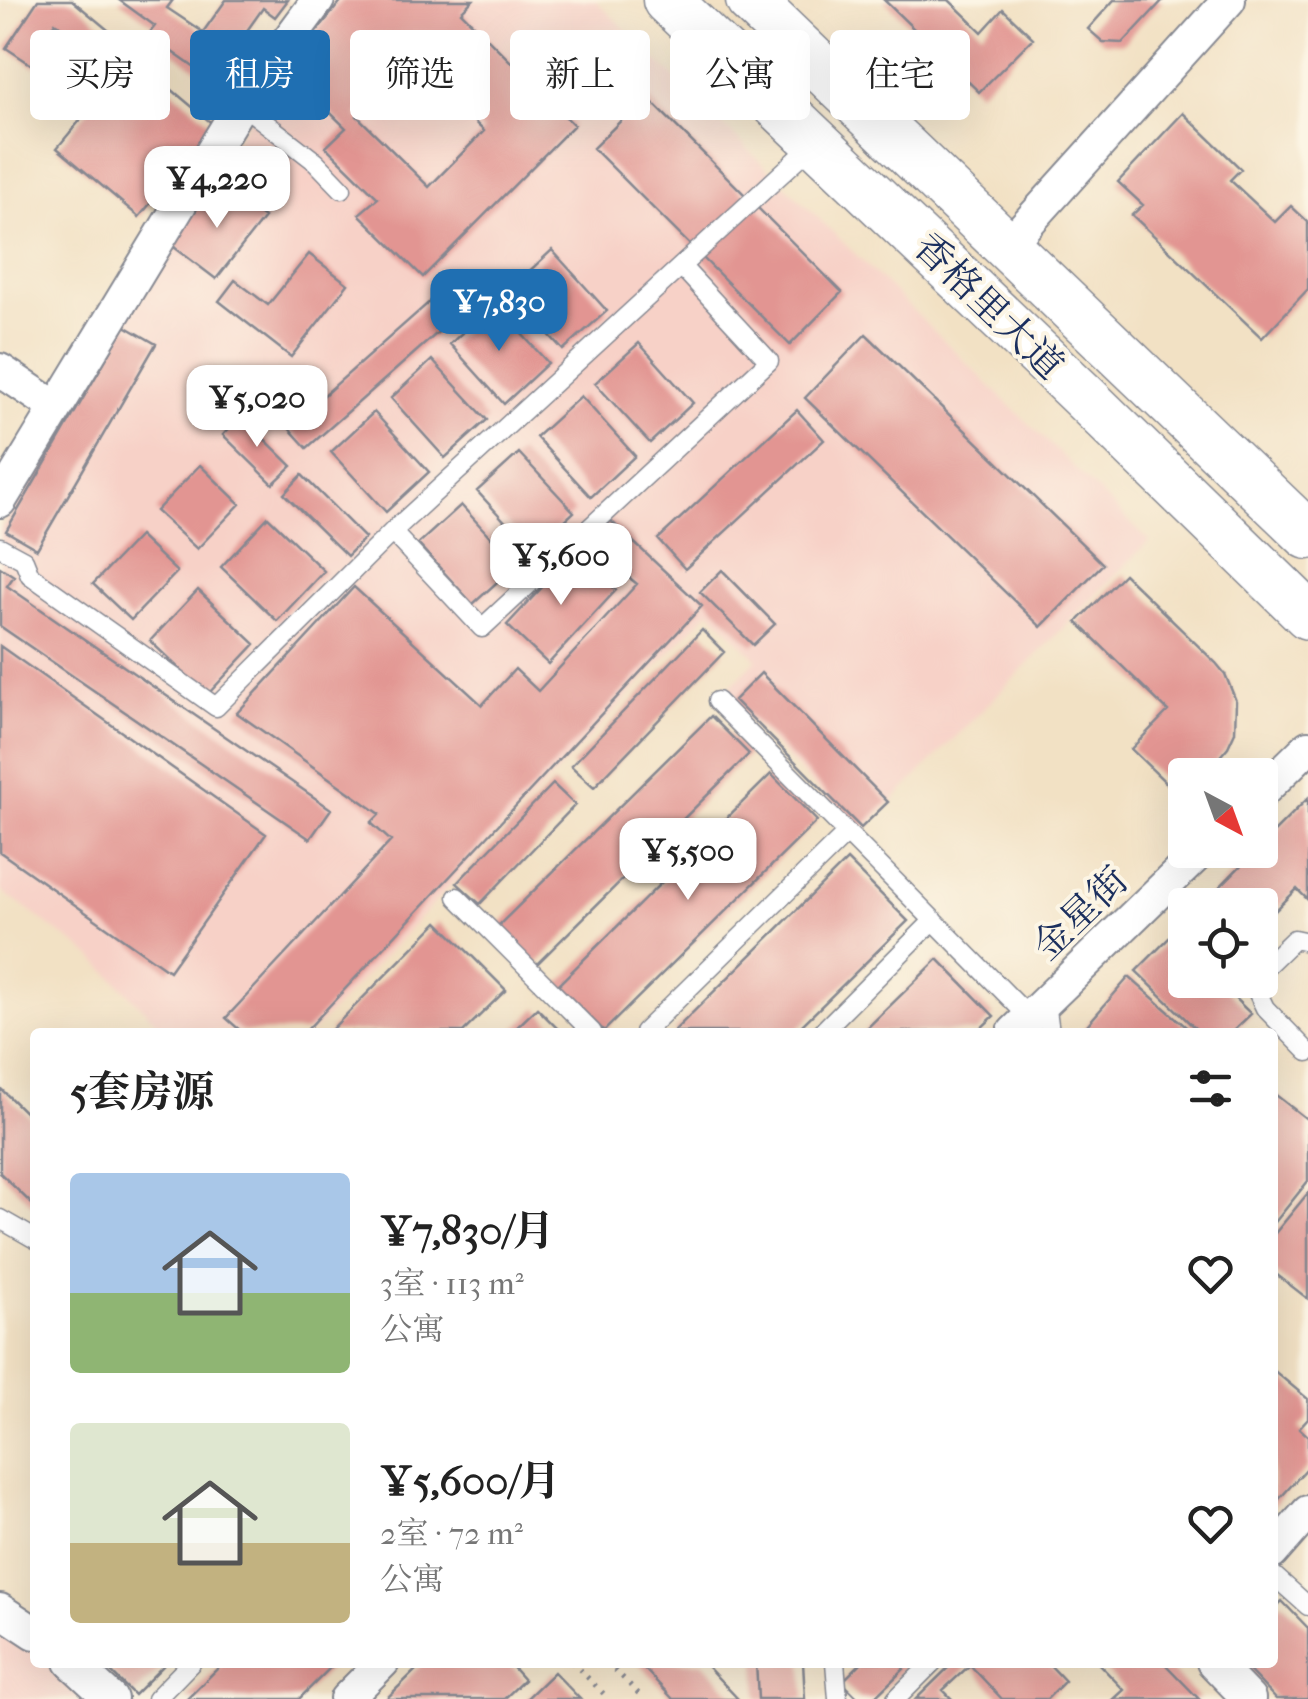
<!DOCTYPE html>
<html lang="zh">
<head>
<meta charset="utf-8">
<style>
  :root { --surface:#fff; --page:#f2f2f2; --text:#222; --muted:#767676; --accent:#1f6fb2 }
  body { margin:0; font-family:"IM FELL French Canon","Noto Serif SC",serif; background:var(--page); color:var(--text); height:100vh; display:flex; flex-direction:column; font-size:38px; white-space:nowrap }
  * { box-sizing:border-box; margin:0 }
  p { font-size:32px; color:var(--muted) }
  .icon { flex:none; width:55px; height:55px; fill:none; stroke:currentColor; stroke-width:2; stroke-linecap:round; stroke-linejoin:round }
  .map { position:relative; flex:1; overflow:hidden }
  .panel { position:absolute; left:30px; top:1028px; width:1248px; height:640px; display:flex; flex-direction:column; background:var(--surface); border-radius:10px; box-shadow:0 10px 40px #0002 }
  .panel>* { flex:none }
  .top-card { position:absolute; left:30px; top:30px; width:1250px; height:90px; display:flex; gap:20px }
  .needle { width:65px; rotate:139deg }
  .fabs { position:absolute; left:1168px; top:758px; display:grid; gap:20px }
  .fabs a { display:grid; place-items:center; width:110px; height:110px; border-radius:10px; background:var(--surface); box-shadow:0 10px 40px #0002; font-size:50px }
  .price { position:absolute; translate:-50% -85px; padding:0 22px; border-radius:20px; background:#fff; color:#222; font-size:32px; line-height:65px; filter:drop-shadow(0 2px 5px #0008) }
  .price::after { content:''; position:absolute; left:50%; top:60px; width:30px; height:22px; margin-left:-15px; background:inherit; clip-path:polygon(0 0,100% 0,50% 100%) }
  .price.current { background:var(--accent); color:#fff }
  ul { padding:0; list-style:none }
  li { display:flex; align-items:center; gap:30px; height:250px; padding:0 40px }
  li span { display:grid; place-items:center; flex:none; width:280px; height:200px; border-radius:10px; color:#555 }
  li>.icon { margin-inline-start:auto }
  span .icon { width:120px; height:120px; fill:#fffc; stroke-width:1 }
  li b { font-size:42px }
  h2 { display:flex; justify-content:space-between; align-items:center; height:120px; padding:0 40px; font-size:42px }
  .chip { padding:0 35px; border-radius:10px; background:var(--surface); box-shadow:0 10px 40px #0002; font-size:35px; line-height:90px }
  .chip.current { background:var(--accent); color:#fff }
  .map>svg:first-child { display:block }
</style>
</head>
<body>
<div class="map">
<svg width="1308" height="1699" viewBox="0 0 1308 1699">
  <rect width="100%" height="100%" fill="#fcf5e5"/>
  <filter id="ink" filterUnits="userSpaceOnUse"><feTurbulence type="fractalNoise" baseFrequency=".01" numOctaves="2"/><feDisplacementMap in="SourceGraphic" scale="20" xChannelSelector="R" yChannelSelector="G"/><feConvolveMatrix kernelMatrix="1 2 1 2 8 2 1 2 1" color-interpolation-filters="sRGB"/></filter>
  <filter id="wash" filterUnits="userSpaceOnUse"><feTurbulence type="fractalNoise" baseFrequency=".0048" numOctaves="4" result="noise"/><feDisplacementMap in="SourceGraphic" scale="40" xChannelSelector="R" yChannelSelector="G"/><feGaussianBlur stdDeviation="2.25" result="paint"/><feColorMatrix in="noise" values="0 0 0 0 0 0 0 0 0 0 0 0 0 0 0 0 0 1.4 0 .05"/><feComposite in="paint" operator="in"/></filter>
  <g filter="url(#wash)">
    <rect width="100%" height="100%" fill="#f2e1c4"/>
    <path fill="#f7d1c7" d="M334,0H595L1149,541L861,833L723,694L757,659L710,610L312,1032H166L94,958L0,890V530L164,248L295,51Z
      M0,1628L34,1651L35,1662L45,1663L81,1699H0Z"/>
    <g id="blocks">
      <path fill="#e29592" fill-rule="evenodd" d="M38,0H72L132,50L95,93L70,73L89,50L55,22L45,38L51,42L35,67L6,48Z
        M119,0H173L167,8L203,32L226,0H288L275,17L263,8L212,80L148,35L155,26Z
        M342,0H473L461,12L574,125L423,277L359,214L378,198L326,147L346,128L291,74L312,53L305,46ZM400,72L433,105L445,93L484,131L429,187L357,116Z
        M884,0H949L982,32L1003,9L1033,38L979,92Z
        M1114,0H1163L1123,43L1103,42L1088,29Z
        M133,57L215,126L139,217L57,148Z
        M646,96L842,292L790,345L593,148Z
        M1183,113L1241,169L1230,180L1275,222L1291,206L1308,222V289L1262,338L1132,215L1143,205L1118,182Z
        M217,182L264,218L216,279L170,244Z
        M552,250L607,311L563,350L509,290Z
        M309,254L348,284L291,357L219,301L235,280L268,305Z
        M452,282L470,304L307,448L288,427Z
        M494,303L548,363L504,404L450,344Z
        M125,326L156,344L37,549L6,531Z
        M866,334L1103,564L1041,627L805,398Z
        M639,343L693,403L650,443L595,383Z
        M432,360L487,420L445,458L391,398Z
        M581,396L635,456L591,497L536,437Z
        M797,410L824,440L685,569L658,539Z
        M374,412L429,472L386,512L331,452Z
        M241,416L292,466L273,484L223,435Z
        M519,453L574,512L532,551L477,491Z
        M200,465L240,504L197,549L156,511Z
        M302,475L365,538L347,556L284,494Z
        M461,505L516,565L473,604L418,544Z
        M268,517L324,571L277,621L221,567Z
        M611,521L702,606L305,1032H242L226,1018L391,841L371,823L380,814L237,713L354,587L482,705L515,669L538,691L637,584L589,545Z
        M139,536L177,572L131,620L93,584Z
        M575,552L616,590L548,664L507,625Z
        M0,567L14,576L7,586L331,809L310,839L0,626Z
        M722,570L775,624L753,645L700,592Z
        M1124,574L1216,663L1225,674L1236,701L1235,732L1228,747L1204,775H1185V794L1182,798L1131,749L1168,711L1077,622Z
        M198,590L255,644L207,695L150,641Z
        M702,630L724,652L594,787L571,766Z
        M0,646L266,834L169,971L0,852Z
        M761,673L888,802L861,828L734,700Z
        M711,716L749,754L536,965L498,926Z
        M771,774L817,821L604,1031L558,985Z
        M553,784L575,805L480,904L457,883Z
        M1308,798V900L1297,889L1260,926V905H1202L1256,850H1260V846Z
        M847,860L908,921L795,1032H673Z
        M438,922L506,990L463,1032H329Z
        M1185,922V980H1216L1251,1014L1232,1032H1199L1136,971Z
        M938,959L994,1016L977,1032H863Z
        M1129,977L1192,1032H1081Z
        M537,1008L561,1032H512Z
        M0,1088L35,1122V1207L0,1173Z
        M1272,1092L1308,1120V1181L1272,1226Z
        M1308,1193V1299L1272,1271V1237Z
        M1272,1369L1308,1399V1418L1299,1428L1308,1436V1467L1272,1507Z
        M1282,1601L1308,1628V1699H1276L1241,1662H1272V1611Z
        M101,1662H167L134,1695Z
        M224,1662H336L299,1699H187Z
        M424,1662H508L524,1680L504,1699H386Z
        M638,1662H703L738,1699H673Z
        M756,1662H803L805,1699H758Z
        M862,1662H906L902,1666L904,1669L873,1699H859L842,1682Z
        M954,1662H1047L1065,1681L1047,1699H1002L970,1665L943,1690L952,1699H916Z
        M1097,1662H1163L1199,1699H1114L1124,1690Z
        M554,1672L580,1699H526Z"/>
    </g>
  </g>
  <g filter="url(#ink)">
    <use href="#blocks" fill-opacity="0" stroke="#868891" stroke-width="2.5"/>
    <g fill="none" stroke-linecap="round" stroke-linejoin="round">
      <g stroke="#868891" stroke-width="21">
        <path id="service" d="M241,104L316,162L342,189
          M392,532L482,628L769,361L681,266
          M0,547L24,560L30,575L216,707L394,530L816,142
          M717,701L1029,1017
          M457,897L592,1032
          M1260,972L1294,939L1308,942
          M1257,980L1255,987L1265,1008L1308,1052
          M1046,1002L1050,1032
          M644,1032L847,833
          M822,1032L934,920
          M0,1219L35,1239
          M1272,1574L1308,1606
          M835,1662L838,1699
          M156,1699L192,1662
          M896,1699L933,1662"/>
      </g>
      <g stroke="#868891" stroke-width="36">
        <path id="minor" d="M1008,245L1229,0
          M0,370L55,407
          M0,501L241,104L318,0
          M1260,794L1308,747
          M1014,1032L1202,850
          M1272,1553L1308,1512
          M0,1610L35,1633
          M71,1662L111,1699
          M1213,1662L1249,1699
          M346,1699L383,1662"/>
      </g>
      <g stroke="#868891" stroke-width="51">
        <path id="secondary" d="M667,0L1081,394L1308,615
          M750,0L1308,535"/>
      </g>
      <path stroke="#868891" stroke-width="5" stroke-dasharray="2.5 8" stroke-linecap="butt" d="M572,1662L609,1699
        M607,1662L644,1699"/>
      <use href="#service" stroke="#fff" stroke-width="18"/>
      <use href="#minor" stroke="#fff" stroke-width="32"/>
      <use href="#secondary" stroke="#fff" stroke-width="48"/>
    </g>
  </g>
  <g text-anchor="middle" stroke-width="8" stroke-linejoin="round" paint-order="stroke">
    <g font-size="38" fill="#1b2f5e" stroke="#fcf5e5">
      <text transform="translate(989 306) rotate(44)" y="13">香格里大道</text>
      <text transform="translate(1080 913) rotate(-44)" y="13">金星街</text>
    </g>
  </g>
</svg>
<div class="fabs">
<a><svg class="needle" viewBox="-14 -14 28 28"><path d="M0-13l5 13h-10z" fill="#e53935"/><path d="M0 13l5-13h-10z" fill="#767676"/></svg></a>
<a><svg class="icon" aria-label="locate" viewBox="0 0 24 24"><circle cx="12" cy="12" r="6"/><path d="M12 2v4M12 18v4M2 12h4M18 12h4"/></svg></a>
</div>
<b class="price" style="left:217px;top:231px">¥4,220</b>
<b class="price current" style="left:499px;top:354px">¥7,830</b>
<b class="price" style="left:257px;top:450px">¥5,020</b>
<b class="price" style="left:561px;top:608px">¥5,600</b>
<b class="price" style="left:688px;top:903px">¥5,500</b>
<div class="top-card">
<a class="chip">买房</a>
<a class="chip current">租房</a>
<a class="chip">筛选</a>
<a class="chip">新上</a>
<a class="chip">公寓</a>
<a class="chip">住宅</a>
</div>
<section class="panel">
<h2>5套房源<svg class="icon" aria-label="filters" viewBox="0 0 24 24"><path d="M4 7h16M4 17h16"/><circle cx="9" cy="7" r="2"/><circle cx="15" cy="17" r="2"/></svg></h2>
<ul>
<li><span style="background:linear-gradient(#a9c7e8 60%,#8fb573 0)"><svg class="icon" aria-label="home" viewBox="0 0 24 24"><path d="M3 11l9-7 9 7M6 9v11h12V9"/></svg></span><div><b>¥7,830/月</b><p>3室 · 113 m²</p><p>公寓</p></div><svg class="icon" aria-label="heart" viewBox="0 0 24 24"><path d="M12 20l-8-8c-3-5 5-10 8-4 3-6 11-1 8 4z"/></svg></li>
<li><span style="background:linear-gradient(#dfe7d0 60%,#c2b280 0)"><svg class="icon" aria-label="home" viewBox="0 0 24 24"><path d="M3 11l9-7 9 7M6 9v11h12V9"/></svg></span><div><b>¥5,600/月</b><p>2室 · 72 m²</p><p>公寓</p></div><svg class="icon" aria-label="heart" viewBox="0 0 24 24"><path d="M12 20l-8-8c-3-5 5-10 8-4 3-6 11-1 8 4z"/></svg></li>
</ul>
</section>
</div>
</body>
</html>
